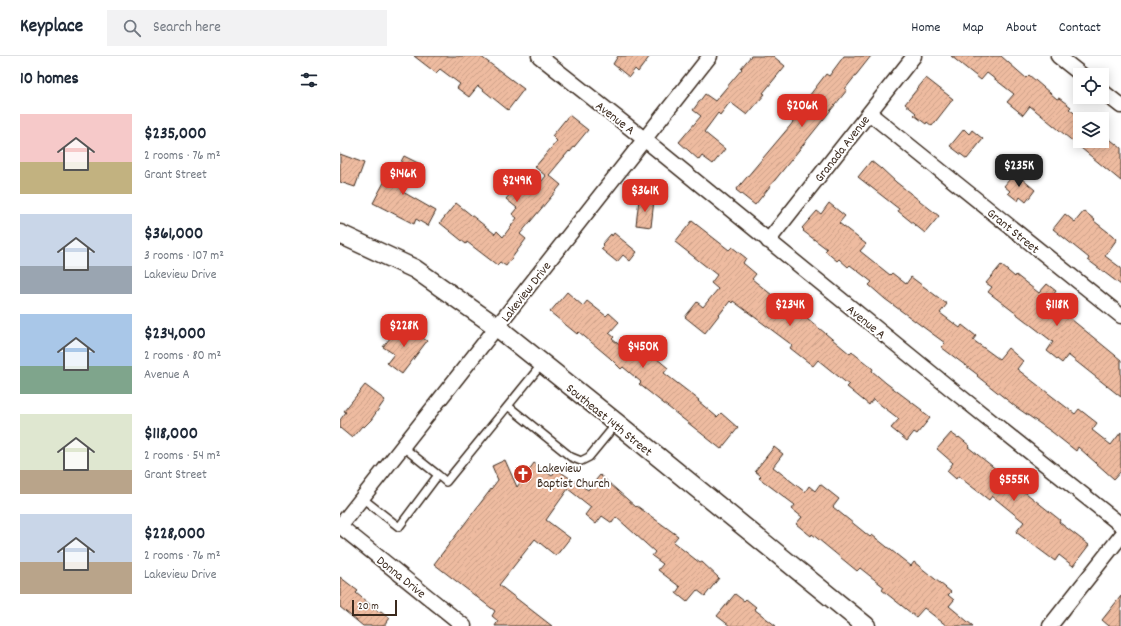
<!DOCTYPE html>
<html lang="en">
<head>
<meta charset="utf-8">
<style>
  :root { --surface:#fff; --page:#f2f2f3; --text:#1f2937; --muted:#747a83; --line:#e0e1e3; --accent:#d93025 }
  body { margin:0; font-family:Dekko,sans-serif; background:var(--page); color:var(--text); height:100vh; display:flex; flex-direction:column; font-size:15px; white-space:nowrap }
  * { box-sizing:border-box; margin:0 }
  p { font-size:13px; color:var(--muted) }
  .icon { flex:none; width:22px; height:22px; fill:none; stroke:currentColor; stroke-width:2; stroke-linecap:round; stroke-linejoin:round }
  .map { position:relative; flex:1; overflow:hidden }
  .side { display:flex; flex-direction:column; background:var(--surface); width:340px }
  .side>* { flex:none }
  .buttons { position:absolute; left:733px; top:12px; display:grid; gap:8px }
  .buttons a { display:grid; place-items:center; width:36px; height:36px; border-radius:0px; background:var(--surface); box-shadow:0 2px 10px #0003; font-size:20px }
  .scale { position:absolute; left:12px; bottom:10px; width:45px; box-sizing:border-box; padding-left:4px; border:2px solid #3b2a1e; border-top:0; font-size:11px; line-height:14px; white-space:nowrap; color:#3b2a1e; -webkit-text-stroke:3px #fff; paint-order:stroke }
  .price { position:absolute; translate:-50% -34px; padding:0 9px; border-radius:8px; background:var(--accent); color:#fff; font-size:13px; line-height:26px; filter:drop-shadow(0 1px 2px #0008) }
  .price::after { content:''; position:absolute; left:50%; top:24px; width:12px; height:9px; margin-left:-6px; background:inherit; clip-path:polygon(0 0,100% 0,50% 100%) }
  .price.current { background:#222; color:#fff }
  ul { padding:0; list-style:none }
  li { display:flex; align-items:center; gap:12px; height:100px; padding:0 20px }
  li span { display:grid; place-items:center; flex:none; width:112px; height:80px; border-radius:0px; color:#555 }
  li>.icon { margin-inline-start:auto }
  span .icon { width:48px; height:48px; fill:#fffc; stroke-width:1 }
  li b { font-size:17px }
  h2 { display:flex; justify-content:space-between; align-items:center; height:48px; padding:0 20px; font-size:17px }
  header { display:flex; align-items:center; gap:24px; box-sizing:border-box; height:56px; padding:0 20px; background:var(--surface); border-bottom:1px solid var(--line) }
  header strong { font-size:19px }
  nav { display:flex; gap:22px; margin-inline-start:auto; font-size:14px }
  .search { width:280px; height:36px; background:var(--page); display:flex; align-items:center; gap:10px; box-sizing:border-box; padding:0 14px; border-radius:0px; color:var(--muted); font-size:15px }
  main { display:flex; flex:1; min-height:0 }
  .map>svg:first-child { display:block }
</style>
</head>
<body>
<header>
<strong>Keyplace</strong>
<div class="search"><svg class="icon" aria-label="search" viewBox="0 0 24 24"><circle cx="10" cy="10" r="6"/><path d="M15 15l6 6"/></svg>Search here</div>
<nav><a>Home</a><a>Map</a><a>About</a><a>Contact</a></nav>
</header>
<main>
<section class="side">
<h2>10 homes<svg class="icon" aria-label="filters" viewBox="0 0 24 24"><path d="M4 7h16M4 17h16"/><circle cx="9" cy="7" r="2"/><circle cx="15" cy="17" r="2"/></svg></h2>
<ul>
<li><span style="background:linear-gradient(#f6c9c9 60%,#c2b280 0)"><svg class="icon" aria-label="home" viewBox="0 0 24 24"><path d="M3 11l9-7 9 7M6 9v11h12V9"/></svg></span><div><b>$235,000</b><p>2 rooms · 76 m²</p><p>Grant Street</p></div></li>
<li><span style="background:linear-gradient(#c9d6e8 65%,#9aa5b1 0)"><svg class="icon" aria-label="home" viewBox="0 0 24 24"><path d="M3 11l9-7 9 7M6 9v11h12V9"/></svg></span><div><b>$361,000</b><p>3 rooms · 107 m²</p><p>Lakeview Drive</p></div></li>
<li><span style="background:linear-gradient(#a9c7e8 65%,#7fa58c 0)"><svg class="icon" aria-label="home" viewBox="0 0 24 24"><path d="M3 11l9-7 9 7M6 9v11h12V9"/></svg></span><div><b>$234,000</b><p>2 rooms · 80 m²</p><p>Avenue A</p></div></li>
<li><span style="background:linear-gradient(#dfe7d0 70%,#b9a48a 0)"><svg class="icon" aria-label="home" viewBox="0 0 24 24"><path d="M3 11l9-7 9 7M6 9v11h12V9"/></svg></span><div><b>$118,000</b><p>2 rooms · 54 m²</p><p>Grant Street</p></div></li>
<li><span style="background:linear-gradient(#c9d6e8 60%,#b9a48a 0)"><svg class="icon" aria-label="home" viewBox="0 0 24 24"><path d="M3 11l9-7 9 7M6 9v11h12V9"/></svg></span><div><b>$228,000</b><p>2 rooms · 76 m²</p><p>Lakeview Drive</p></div></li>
</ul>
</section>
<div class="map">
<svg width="781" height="570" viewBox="0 0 781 570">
  <defs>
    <pattern id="building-hatch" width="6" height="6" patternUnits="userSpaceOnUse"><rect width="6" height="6" fill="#eebba0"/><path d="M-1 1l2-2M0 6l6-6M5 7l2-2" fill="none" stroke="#cda189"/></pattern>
  </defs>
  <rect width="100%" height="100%" fill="#fff"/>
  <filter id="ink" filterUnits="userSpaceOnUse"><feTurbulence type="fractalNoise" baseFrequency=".025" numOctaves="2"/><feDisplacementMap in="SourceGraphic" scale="8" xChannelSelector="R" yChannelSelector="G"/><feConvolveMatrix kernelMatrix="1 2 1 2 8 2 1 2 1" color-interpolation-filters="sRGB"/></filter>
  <g filter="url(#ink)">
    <path fill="url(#building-hatch)" stroke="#3b2a1e" d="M74,0H140L184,33L168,54L138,30L129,41L117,32L120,28L100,13L96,17Z
      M278,0H310L298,16L295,13L289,21L273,8Z
      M411,0H433L445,10L423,37L425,38L407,59L390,46L380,59L378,57L364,76L385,93L373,108L362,100L359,104L339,86L361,60L353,54L365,38L375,45L402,13L401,12Z
      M504,0H531L505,33L507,34L415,149L396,134L450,70L471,42L469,40L486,18L489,20Z
      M611,0H661L686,22L689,19L717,43L719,42L731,51L729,53L742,63H740V85H762V77L781,92V125L690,50L683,59L667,46L674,38L647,17L641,24Z
      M586,22L613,43L592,70L587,66L586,68L574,59L576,57L565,48Z
      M229,59L248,74L230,96L229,95L209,119L221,129L180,178L186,183L166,210L160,206L157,209L127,186L126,188L100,167L116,147L155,178L157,175L163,181L177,162L172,158L177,152L166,143L179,127L192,137L206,120L195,111L217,85L212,80Z
      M624,73L629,78L632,74L643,83L627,103L610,90Z
      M0,98L24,107L15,131L0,126Z
      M64,100L78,107L63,136L96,155L88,170L76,163L74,168L33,147L50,115L55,117Z
      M531,105L541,113V112L556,126L599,160L585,177L558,155L559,153L518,121Z
      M675,117L695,134L686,146L680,141L678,145L668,137L670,135L664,130Z
      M299,143L314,144L311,171L296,169Z
      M489,147L505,160L499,167L526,188L520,195L550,219L552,217L566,228L571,221L607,248L600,257L620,272L622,269L636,280L633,284L659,303L668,292L683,305L677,313L735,358L739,353L757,367L752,374L771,389L781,376V415L774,423L738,391L736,395L712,376L676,351L637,320L638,319L601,291L605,287L545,243L529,229L532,226L510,209L508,211L499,203L497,205L485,195L487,193L463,175L464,174L462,172L477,155L481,158Z
      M744,155L755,164L754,165L777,183L765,200L781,212V229L748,204L749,202L713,173L725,158L735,166Z
      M352,165L389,194L392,191L406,202L403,207L416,218L412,223L442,247L445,243L468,261L467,262L510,298L512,296L533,313L532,315L546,327L582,354L581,355L590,362L577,378L574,376L567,385L551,372L559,363L533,343L529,349L507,331L509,329L478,304L473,310L450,292L452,289L393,245L392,247L390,245L365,277L345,261L357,246L363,251L378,233L371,227L377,219L335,186Z
      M274,177L297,196L290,205L283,199L277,206L261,193L264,190L262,188L271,178L272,180Z
      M661,209L675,221L676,219L699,237L707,228L716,235L709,245L781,304V341L728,299L722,307L707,295L713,286L648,236L652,231L646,227Z
      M227,236L243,250L247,245L266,260L269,257L279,266L269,277L274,281L272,283L292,299L302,286L312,294L310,297L328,312L324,317L359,344L358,345L377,361L381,357L398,372L381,393L299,328L301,326L283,311L281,313L270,302L239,276L237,278L210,256Z
      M64,268L87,285L62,318L47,307L54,298L43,291L57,273L59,275Z
      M25,329L45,344L31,364L24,371L22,370L12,382L0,372V364L6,356L4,355Z
      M611,377L618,382L619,381L630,390L628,391L720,464L719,466L749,489L733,510L719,499L715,505L676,476L684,466L652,440L649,444L618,420L616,423L607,415L613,407L597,393Z
      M434,391L443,398L433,411L465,436L469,430L475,435L480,428L499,443L493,451L530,481L532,479L571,510L574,506L611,536L608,539L614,544L609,550L633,570H607L584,552L576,561L542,534L544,531L520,512L517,515L472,478L471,480L456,468L462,461L452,453L455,449L419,422L421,420L415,415Z
      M165,404L177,431L194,407L212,420L216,413L248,434L260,419L296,451L297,450L338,480L333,486L360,507L362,506L379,522L365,540L357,534L347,546L336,537L340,531L318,514L323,508L312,500L315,496L276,461L272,467L262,460L256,468L245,459L251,451L228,433L206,464L230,482L216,500L195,483L159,529L212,570H155L158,565L152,560L155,555L94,508L158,424L152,410Z
      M0,521L18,535L16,537L39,556L41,555L50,562L44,570H23L0,551Z
      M395,538L404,545L406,543L416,551L414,553L436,570H390L377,560Z
      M781,540V570H769L762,564Z"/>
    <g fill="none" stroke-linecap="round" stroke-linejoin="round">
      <g stroke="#3b2a1e" stroke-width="10">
        <path id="service" d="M168,350L231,401L241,405L249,401L277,367
          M63,391L98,419
          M22,442L59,471L98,419L106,426L202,308"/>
      </g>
      <g stroke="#3b2a1e" stroke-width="17">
        <path id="minor" d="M199,0L304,83L611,333L781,469
          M718,0L742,19
          M762,35L781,50
          M529,57L781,260
          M428,185L574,0
          M0,470L370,0
          M0,470L124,570
          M710,570L781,480"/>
      </g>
      <g stroke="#3b2a1e" stroke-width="21">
        <path id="tertiary" d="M0,178L75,213L157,271L278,368L526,570"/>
      </g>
      <use href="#service" stroke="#fff" stroke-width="7"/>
      <use href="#minor" stroke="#fff" stroke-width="14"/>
      <use href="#tertiary" stroke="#fff" stroke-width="18"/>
    </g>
  </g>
  <defs>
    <g id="church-disc" transform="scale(1)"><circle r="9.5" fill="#c8321e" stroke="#fff"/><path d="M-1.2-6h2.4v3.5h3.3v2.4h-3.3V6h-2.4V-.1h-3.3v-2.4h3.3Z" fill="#fff"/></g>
  </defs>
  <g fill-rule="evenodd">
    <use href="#church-disc" x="183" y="418"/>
  </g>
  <g text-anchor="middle" stroke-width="4" stroke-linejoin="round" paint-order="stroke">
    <g font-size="13" fill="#3b2a1e" stroke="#fff">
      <text transform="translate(276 61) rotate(38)" y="5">Avenue A</text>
      <text transform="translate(501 92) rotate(-52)" y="5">Granada Avenue</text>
      <text transform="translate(674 174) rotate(39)" y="5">Grant Street</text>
      <text transform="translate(185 235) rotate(-52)" y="5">Lakeview Drive</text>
      <text transform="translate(527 265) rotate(39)" y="5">Avenue A</text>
      <text transform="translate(270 363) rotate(39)" y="5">Southeast 14th Street</text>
      <text transform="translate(62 520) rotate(39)" y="5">Donna Drive</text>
    </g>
    <g font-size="13" fill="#3b2a1e" stroke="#fff" text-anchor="start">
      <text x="197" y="416">Lakeview<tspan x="197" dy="15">Baptist Church</tspan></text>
    </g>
  </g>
</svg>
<div class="buttons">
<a><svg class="icon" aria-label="locate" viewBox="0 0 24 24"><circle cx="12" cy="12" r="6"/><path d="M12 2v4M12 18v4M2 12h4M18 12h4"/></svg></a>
<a><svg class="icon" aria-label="layers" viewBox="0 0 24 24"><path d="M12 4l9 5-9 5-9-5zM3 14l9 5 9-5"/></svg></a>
</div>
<div class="scale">20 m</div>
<b class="price" style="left:462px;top:72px">$206K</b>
<b class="price current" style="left:679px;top:132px">$235K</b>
<b class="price" style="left:63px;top:140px">$146K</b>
<b class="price" style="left:177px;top:147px">$249K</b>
<b class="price" style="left:305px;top:157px">$361K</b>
<b class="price" style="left:450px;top:271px">$234K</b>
<b class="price" style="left:717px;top:271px">$118K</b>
<b class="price" style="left:64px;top:292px">$228K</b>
<b class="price" style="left:303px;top:313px">$450K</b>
<b class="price" style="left:674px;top:446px">$555K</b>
</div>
</main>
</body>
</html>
